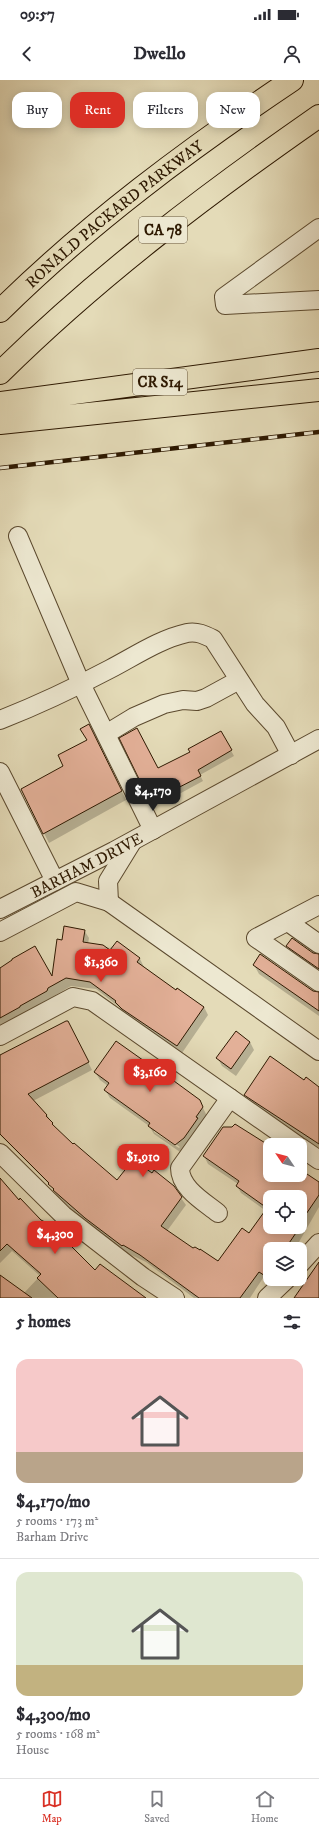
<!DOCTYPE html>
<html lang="en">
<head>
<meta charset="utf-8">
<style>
  :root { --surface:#fff; --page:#f2f2f3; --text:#2b2b33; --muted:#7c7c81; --line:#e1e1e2; --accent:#d93025 }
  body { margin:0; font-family:"IM FELL DW Pica",serif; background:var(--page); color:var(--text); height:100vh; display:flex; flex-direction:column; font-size:15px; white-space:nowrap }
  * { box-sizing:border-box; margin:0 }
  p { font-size:13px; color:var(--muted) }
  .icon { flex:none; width:22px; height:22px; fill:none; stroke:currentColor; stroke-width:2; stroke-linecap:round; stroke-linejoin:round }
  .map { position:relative; height:1218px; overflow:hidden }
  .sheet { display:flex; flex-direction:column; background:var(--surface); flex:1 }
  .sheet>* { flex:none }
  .banner { position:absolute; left:12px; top:12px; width:295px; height:36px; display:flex; gap:8px }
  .needle { width:26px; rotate:305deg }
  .buttons { position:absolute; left:263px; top:1058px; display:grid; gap:8px }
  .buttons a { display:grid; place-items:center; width:44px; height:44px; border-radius:8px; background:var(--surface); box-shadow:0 2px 10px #0003; font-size:20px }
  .price { position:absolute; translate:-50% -34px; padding:0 9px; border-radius:8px; background:var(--accent); color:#fff; font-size:13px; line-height:26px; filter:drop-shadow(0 1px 2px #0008) }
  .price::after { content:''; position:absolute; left:50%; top:24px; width:12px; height:9px; margin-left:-6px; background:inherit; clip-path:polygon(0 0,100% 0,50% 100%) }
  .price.active { background:#222; color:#fff }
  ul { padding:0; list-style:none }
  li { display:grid; align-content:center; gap:8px; height:212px; padding:0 16px }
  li+li { border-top:1px solid var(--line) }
  li span { display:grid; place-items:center; height:124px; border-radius:12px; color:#555 }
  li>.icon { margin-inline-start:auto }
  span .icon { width:72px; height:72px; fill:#fffc; stroke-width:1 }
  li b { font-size:17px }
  h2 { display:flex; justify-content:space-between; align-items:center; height:48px; padding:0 16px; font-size:17px }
  .chip { padding:0 14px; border-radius:12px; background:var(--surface); box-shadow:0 2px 10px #0003; font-size:14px; line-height:36px }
  .chip.active { background:var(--accent); color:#fff }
  .status { display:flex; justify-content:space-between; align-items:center; height:28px; padding:0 20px; background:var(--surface); direction:ltr }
  .status svg { height:11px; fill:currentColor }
  header { display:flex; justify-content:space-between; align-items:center; height:52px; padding:0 16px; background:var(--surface); font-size:18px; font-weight:800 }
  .menu { display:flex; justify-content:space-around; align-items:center; height:56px; border-top:1px solid var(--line); background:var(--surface); font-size:11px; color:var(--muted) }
  .menu a { display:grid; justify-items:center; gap:2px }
  .menu .active { color:var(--accent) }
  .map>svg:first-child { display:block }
</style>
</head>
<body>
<div class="status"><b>09:57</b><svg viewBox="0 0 49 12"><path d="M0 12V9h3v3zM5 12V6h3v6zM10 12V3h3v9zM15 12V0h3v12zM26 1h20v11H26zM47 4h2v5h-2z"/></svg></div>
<header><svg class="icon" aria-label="back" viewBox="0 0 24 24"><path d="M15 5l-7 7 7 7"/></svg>Dwello<svg class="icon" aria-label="person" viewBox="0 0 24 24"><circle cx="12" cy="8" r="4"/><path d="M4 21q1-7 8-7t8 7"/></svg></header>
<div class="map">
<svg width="319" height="1218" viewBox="0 0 319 1218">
  <rect width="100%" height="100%" fill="#e4dbb8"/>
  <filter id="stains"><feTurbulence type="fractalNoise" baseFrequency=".005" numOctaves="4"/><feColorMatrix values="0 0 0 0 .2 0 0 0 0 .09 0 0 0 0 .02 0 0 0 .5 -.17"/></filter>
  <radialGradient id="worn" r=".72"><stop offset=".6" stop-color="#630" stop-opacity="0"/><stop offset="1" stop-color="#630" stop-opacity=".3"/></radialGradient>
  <path fill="#0003" fill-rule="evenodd" d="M221,652L234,676L200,695L203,701L170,719L168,715L155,721L146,705L144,706L141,700L158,689L191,673Z
    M94,654L126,720L49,763L44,753L65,686Z
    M84,850L89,858L88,864L110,872L118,862L140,879L144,887L143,888L176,912L204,927L208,935L182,973L121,930L119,927L96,909L71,906L0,948V889L52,899L63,861Z
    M287,866L319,874V895L292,875Z
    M254,885L319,913V936L259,894Z
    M72,950L92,990L33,1021L47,1035L55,1048L73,1065L117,1102L181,1118L186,1125L167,1151L194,1170L218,1183L250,1154L266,1131L241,1113L237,1106L238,1104L208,1084L204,1076L270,1070V1095H300V1090L319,1103V1127L295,1169H270V1199H273L270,1203L263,1198L250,1218H194L146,1182L127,1173L90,1145L59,1118L51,1106L0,1055V975ZM270,1117H300V1147H270Z
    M250,962L254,970L236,996L222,986L218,979Z
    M147,985L199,1020L207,1036L188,1066L180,1072L154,1054L149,1046L110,1018L105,1010L108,1006L100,1000L95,992ZM154,1049L180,1067L179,1068L154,1052Z
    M304,1001L319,1008V1069L250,1023L245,1015Z
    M0,1100L19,1122L96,1192L144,1218H0V1195L24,1213L40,1196L12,1171L0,1183Z"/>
  <path fill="#e3b098" stroke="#2d1800" d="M89,644L122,711L43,754L21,709L63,686L58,675L87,660L80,649Z
    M137,648L158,688L190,672L188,669L221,651L232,670L198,690L201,696L166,714L164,710L151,716L142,700L140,701L119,658Z
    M64,846L85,850L83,862L103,865L110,870L117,861L140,878L137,882L176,910L177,908L204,927L177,966L122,929L115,922L116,921L90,902L66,898L48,908L47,911L20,926V927L0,938V888L12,880V879L35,866L52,896L57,859L62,860Z
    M292,858L313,873L319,874V889L286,866Z
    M260,874L313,911L319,912V931L253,885Z
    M66,941H68L89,982L28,1014L47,1035L46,1036L53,1043L52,1044L73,1064L74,1063L117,1100L132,1081L136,1084L137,1082L152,1093L154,1090L174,1106L182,1117L161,1146L193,1168L195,1167L200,1170V1169L218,1181L242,1148L249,1153L267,1128L236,1106L239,1101L203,1076L223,1047H232L235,1044L270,1066V1095H302L304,1092L319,1102V1115L300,1143V1117H270V1147H300L285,1169H270V1199L259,1192L240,1218H199L140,1175L123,1165L122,1166L85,1138L53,1110L54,1109L48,1104L49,1103L0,1054V975Z
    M236,951L250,962L231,989L216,978Z
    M116,961L147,983L148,982L200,1020L203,1027L196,1037L198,1038L184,1058L175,1065L148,1046L150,1043L104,1010L109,1003L94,992Z
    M270,976L304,1000L306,997L319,1007V1064L244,1015Z
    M0,1098L19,1120L20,1118L41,1140L49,1144L95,1190L100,1184L146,1218H58L37,1198L41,1194L7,1164L0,1171Z
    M319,1182V1218H294Z
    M0,1195L32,1218H0Z"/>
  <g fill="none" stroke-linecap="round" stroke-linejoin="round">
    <g stroke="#5b492e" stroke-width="20">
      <g id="minor">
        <path d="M319,148L224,217L225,225L319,220"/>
        <path d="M18,456L81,604L153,750"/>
        <path d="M0,640C38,625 74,608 110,589C135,576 160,559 187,553C197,551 205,555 213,559L255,624L276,647L291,675"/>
        <path d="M106,654L134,637L164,624L183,620L197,621L206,618L239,600"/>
        <path d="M0,692L55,801"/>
        <path d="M109,822L108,801L132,762"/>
        <path d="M319,825L256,858L319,902"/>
        <path id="s1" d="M0,829L114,771L319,659"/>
        <path d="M288,842L319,864"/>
        <path d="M0,852L76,812L109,822L319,971"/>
        <path d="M0,956L73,917L92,921L297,1065"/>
        <path d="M300,1067L319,1080"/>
        <path d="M0,1073L63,1135L143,1197L175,1218"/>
        <path d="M218,1133C203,1121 180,1108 180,1088L230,1018"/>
        <path d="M300,1184L319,1163"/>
        <path d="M267,1218L287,1199"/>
      </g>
    </g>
    <g stroke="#2d1800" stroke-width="24">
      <path id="major" d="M0,323L319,280
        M0,343L319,310"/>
    </g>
    <g stroke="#2d1800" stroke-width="24">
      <g id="highway">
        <path id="s2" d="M0,231C88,144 189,69 292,0"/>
        <path d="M0,293C97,197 207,114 319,36"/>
      </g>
    </g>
    <use href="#minor" stroke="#ede8d1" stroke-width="18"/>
    <use href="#major" stroke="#e4dbb8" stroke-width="22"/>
    <use href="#highway" stroke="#e4dbb8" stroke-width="22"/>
    <g stroke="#2d1800" stroke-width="4.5">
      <path id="rail" d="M0,388L319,352"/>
    </g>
    <use href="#rail" stroke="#ede8d1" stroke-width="3" stroke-dasharray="9" stroke-linecap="butt"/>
  </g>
  <g text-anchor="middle" stroke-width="3" stroke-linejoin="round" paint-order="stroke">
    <g fill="#ede8d1" stroke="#67563f" stroke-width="1">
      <rect x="139" y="137" width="48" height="26" rx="3"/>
      <rect x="133" y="289" width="54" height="26" rx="3"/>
    </g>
    <g font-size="15" font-weight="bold" fill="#2d1800">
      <text x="163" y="155">CA 78</text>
      <text x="160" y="307">CR S14</text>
    </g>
    <g font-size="16" fill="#2d1800" stroke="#ede8d1">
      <text dy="6" stroke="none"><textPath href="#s2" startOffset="150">RONALD PACKARD PARKWAY</textPath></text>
      <text dy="6" stroke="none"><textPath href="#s1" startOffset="97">BARHAM DRIVE</textPath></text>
    </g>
  </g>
  <rect width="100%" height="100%" filter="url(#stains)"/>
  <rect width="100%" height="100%" fill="url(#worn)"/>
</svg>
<div class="buttons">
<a><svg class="needle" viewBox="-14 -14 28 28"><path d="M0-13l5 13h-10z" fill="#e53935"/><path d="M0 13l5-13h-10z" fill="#7c7c81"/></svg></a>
<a><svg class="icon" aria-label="locate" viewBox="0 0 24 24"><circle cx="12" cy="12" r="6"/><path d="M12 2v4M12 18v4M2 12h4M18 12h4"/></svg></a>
<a><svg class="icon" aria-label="layers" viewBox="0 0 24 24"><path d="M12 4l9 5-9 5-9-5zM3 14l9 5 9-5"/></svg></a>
</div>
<b class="price active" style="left:153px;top:732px">$4,170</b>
<b class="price" style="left:101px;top:903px">$1,360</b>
<b class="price" style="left:150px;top:1013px">$3,160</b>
<b class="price" style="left:143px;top:1098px">$1,910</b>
<b class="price" style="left:55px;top:1175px">$4,300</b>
<div class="banner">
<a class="chip">Buy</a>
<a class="chip active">Rent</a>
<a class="chip">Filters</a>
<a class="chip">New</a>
</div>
</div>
<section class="sheet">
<h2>5 homes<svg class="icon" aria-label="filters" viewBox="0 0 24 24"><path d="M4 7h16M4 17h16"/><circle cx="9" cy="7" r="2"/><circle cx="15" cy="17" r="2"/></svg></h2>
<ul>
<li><span style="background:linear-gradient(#f6c9c9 75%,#b9a48a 0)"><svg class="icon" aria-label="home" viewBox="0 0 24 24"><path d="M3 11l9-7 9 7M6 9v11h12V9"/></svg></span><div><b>$4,170/mo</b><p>5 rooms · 173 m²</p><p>Barham Drive</p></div></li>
<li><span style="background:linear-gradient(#dfe7d0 75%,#c2b280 0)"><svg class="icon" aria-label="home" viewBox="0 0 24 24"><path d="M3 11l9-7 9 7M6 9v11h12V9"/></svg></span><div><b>$4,300/mo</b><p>5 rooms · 168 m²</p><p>House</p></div></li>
</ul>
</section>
<nav class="menu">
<a class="active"><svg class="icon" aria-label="map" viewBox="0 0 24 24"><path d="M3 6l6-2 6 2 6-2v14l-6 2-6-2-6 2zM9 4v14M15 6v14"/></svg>Map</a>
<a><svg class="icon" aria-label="saved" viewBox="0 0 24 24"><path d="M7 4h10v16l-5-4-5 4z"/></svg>Saved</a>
<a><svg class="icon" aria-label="home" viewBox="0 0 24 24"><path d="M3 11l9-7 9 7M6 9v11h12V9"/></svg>Home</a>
</nav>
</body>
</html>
